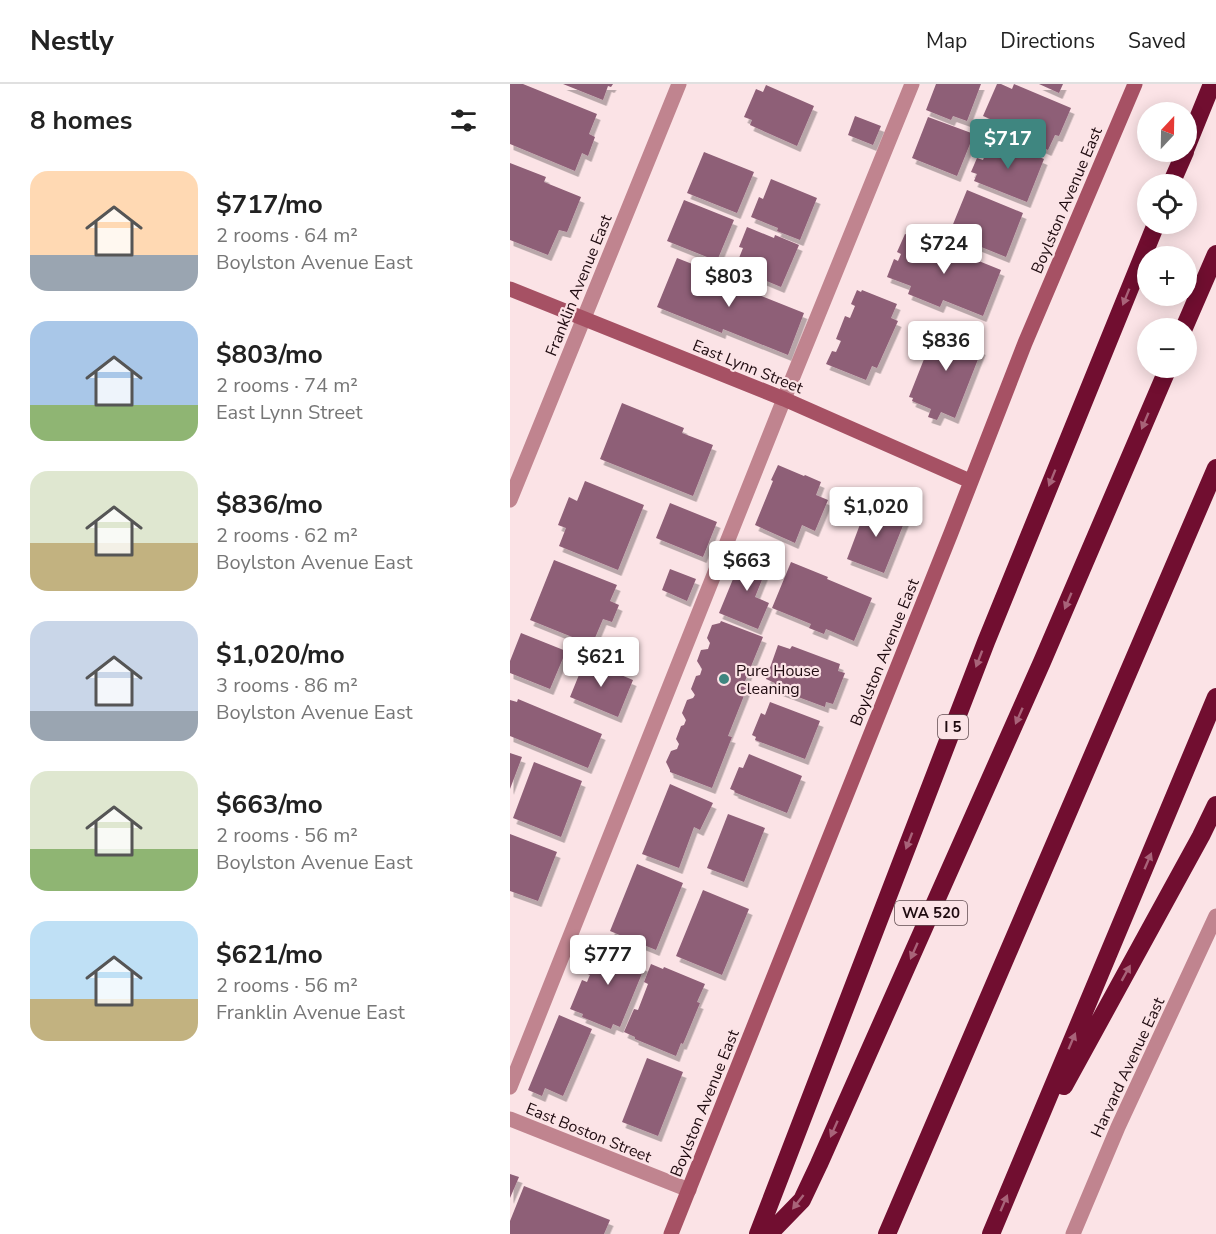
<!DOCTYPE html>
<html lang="en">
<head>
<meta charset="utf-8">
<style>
  :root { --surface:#fff; --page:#f2f2f2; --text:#222; --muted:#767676; --line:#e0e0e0; --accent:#3f8680 }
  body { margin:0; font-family:"Nunito Sans",sans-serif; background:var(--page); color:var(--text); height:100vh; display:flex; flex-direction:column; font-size:22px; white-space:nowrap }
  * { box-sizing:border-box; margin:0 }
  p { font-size:20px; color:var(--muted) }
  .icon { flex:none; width:33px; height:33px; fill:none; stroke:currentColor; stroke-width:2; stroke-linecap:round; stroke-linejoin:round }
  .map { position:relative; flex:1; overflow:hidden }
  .drawer { display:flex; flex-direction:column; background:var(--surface); width:510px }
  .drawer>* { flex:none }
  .needle { width:39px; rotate:22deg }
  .buttons { position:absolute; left:627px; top:18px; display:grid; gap:12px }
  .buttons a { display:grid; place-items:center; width:60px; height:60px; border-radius:50%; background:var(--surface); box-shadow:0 3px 15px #0003; font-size:30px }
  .price { position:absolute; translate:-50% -51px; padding:0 14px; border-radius:6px; background:#fff; color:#222; font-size:20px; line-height:39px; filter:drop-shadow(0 2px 3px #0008) }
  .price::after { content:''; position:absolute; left:50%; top:36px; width:18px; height:14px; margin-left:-9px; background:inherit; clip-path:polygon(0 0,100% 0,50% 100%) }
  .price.on { background:var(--accent); color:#fff }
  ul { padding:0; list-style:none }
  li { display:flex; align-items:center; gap:18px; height:150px; padding:0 30px }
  li span { display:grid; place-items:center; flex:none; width:168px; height:120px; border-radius:18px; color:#555 }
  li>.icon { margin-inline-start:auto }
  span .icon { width:72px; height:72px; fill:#fffc; stroke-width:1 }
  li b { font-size:26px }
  h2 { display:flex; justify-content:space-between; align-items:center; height:72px; padding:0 30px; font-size:26px }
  header { display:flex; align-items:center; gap:36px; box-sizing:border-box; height:84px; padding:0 30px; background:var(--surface); border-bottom:2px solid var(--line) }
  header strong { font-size:28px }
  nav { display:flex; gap:33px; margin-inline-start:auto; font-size:21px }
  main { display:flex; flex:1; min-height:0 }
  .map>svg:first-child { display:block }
</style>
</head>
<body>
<header>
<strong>Nestly</strong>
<nav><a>Map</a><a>Directions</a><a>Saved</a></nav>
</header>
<main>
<section class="drawer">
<h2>8 homes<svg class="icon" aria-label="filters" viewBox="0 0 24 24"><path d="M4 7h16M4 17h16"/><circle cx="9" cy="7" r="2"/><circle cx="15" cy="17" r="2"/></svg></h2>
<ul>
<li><span style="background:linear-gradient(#ffd9b3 70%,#9aa5b1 0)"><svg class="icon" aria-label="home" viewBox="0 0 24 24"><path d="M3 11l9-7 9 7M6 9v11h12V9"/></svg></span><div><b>$717/mo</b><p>2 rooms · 64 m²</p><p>Boylston Avenue East</p></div></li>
<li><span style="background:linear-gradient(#a9c7e8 70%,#8fb573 0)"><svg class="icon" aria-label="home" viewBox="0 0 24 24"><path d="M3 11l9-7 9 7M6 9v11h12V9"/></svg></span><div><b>$803/mo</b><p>2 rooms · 74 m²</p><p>East Lynn Street</p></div></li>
<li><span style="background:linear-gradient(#dfe7d0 60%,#c2b280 0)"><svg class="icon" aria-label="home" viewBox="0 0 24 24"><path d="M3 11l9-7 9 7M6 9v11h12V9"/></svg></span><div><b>$836/mo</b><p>2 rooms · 62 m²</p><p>Boylston Avenue East</p></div></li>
<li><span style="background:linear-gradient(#c9d6e8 75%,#9aa5b1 0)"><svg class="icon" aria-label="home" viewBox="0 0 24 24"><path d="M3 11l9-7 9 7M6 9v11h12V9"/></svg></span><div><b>$1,020/mo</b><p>3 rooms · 86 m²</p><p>Boylston Avenue East</p></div></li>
<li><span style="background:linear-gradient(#dfe7d0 65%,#8fb573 0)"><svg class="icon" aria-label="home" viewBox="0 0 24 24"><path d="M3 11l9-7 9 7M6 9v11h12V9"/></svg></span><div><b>$663/mo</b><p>2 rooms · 56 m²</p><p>Boylston Avenue East</p></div></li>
<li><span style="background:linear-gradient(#bfe0f5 65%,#c2b280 0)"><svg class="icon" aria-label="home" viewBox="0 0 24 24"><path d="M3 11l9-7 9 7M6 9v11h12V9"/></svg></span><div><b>$621/mo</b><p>2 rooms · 56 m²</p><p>Franklin Avenue East</p></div></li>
</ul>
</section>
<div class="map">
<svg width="706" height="1150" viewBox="0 0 706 1150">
  <defs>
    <filter id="shadow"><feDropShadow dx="3.5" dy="6" stdDeviation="0" flood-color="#0004"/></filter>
  </defs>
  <rect width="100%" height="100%" fill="#fbe3e6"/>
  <path fill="#8e5f77" filter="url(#shadow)" d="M0,0H13L87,30L79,50L85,53L78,72L72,69L65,87L0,60Z
    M53,0H103L101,3L98,2L93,16Z
    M426,0H471L457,37L443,32L441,36L416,26Z
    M487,0H491L502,5L504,0L561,24L549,52L545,51L538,66L488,43L489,39L473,32Z
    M529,0H553L549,9Z
    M256,1L304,22L287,62L240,41L242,36L234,33L246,5L253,8Z
    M345,32L371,42L363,61L338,51Z
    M418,33L464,50L447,92L402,74Z
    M482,53L534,75L517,118L464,97L467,90L461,88L467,74L473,76Z
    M194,68L244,88L227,129L177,109Z
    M0,79L36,93L34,98L71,113L57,148L49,146L38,171L0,156Z
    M261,95L307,114L290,156L267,147L268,144L241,133L249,113L253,115Z
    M457,106L513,129L496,173L439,150Z
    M174,116L224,136L207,177L157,157Z
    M237,143L264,154L265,151L289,161L271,203L225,184L233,164L229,163Z
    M395,150L401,152L402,150L491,186L473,232L433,216L430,223L398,210L401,202L377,193L384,175L388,177L391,170L387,168Z
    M167,174L210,191L209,195L294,229L278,271L213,245L212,249L147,223Z
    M347,206L351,208L352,206L387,220L381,234L388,237L367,284L362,282L356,296L316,280L322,267L326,268L331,257L326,255L335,232L340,234L345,222L341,220Z
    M432,237L459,247L455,258L472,265L445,334L431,328L427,336L418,333L421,325L402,317L403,314L399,313L420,260L423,261Z
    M112,319L174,344L172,349L203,361L183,412L90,375Z
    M268,381L294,392L295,391L311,398L306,411L318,416L305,447L292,441L285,459L245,441L263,397L261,396Z
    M75,397L134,421L108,486L49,462L56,444L48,441L59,413L67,417Z
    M160,419L207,438L193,473L146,454Z
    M358,419L396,434L374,489L337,475Z
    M235,466L260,476L245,513L259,519L248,545L209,529Z
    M44,476L107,501L100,517L109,521L102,538L93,535L82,561L20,536Z
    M281,478L318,493L317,495L362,514L344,557L316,545L314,550L299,544L301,540L262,524Z
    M160,485L186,495L177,517L152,506Z
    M211,537L253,553L233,602L237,604L218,652L222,653L202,704L160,688V686L156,678L161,667L167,665L169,660L166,655L171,642L174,641L176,636L172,629L177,616L183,614L185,611L181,605L186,592L190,591L192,585L187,577L191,566L198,565L200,559L197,554L202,541L210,539Z
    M11,549L56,567L40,605L0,589V577Z
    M268,561L280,565L282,562L330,580L328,587L335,589L323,620L316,618L315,623L264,604L265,599L256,595Z
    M75,576L123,596L108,633L60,613Z
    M8,615L92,650L78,684L0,652V616L7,618Z
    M260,618L310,637L295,675L245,656L246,653L242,651L251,629L255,631Z
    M0,669L12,673L0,705Z
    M239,670L292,692L277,729L224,708L225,707L220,705L229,683L233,684Z
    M24,678L72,697L51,753L3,734Z
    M160,700L203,719L190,746L184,743L169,784L132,770Z
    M218,730L255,744L234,798L197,784Z
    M0,750L47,768L28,817L0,807Z
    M127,780L173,799L146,866L100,847Z
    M193,806L239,825L212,891L166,872Z
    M88,859L99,864L100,861L131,874L128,879L135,882L110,943L103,940L101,945L72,933L73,930L60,925L72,896L77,898L80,891L75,889Z
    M141,880L153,885L154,883L195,900L187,918L190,919L173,960L171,959L166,972L125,955V953L114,948L124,925L128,926L138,900L134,898Z
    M49,931L82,945L53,1012L35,1004L32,1012L18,1006Z
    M137,974L173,988L148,1052L112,1038Z
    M0,1090L9,1093L0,1114Z
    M14,1102L100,1136L94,1150H0V1137Z"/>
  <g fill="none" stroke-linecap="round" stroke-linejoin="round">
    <path stroke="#c0848f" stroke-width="15" d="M0,1003L274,315L402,0"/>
    <path stroke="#c0848f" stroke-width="15" d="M0,416L169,0
      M0,1035L179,1106
      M563,1150L608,1043L706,832"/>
    <path stroke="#a65164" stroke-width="15" d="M0,205L274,315L460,397
      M161,1150L441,449L515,259L625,0"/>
    <path stroke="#710e30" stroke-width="18" d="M676,64L702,0
      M661,100L675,68
      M674,244L706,170
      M554,1002L691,752L706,721
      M248,1150L476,558L646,140
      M259,1150L292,1116L309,1080L532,578L658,284
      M377,1150L706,384
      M481,1150L706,613"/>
  </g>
  <defs><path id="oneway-solid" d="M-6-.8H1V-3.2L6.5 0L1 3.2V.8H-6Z" transform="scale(1.5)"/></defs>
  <g fill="#a86379">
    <use href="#oneway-solid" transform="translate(616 213) rotate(112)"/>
    <use href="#oneway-solid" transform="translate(635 337) rotate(113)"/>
    <use href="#oneway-solid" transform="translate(542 394) rotate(112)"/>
    <use href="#oneway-solid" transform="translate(558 517) rotate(113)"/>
    <use href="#oneway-solid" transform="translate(469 575) rotate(111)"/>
    <use href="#oneway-solid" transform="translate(509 632) rotate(114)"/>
    <use href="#oneway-solid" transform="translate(399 757) rotate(111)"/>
    <use href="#oneway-solid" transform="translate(638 777) rotate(-67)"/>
    <use href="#oneway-solid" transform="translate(404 867) rotate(114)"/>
    <use href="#oneway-solid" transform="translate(616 889) rotate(-61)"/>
    <use href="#oneway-solid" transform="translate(562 957) rotate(-67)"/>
    <use href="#oneway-solid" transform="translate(324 1045) rotate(114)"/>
    <use href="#oneway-solid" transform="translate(288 1118) rotate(128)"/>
    <use href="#oneway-solid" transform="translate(494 1119) rotate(-67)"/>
  </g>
  <circle fill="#3f8680" stroke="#fbe3e6" stroke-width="2" cx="214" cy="595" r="6"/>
  <g text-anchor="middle" stroke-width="4.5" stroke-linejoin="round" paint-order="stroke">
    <g fill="#fbe3e6" stroke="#614c50" stroke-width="1.5">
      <rect x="428" y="631" width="30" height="24" rx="4.5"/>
      <rect x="385" y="817" width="72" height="24" rx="4.5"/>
    </g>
    <g font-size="15" font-weight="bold" fill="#1f0b10">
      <text x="443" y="648">I 5</text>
      <text x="421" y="834">WA 520</text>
    </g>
    <g font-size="16" fill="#1f0b10" stroke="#fbe3e6">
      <text transform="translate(556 116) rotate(-67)" y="6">Boylston Avenue East</text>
      <text transform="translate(68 201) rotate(-68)" y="6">Franklin Avenue East</text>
      <text transform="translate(238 282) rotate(22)" y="6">East Lynn Street</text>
      <text transform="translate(374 568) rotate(-68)" y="6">Boylston Avenue East</text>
      <text transform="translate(617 983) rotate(-65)" y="6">Harvard Avenue East</text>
      <text transform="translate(194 1019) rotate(-68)" y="6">Boylston Avenue East</text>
      <text transform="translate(79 1048) rotate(22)" y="6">East Boston Street</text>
    </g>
    <g font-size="16" fill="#1f0b10" stroke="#fbe3e6" text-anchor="start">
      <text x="226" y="592">Pure House<tspan x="226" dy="18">Cleaning</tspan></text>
    </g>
  </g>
</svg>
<div class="buttons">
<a><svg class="needle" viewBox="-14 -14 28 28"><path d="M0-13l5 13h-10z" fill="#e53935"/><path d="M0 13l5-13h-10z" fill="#767676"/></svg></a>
<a><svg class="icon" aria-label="locate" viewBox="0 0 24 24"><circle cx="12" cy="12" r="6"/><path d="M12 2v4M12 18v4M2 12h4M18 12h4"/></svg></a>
<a>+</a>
<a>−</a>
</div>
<b class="price on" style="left:498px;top:86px">$717</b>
<b class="price" style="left:434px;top:191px">$724</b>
<b class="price" style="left:219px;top:224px">$803</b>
<b class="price" style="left:436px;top:288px">$836</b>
<b class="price" style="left:366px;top:454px">$1,020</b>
<b class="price" style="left:237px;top:508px">$663</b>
<b class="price" style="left:91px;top:604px">$621</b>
<b class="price" style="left:98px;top:902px">$777</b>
</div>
</main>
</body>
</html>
